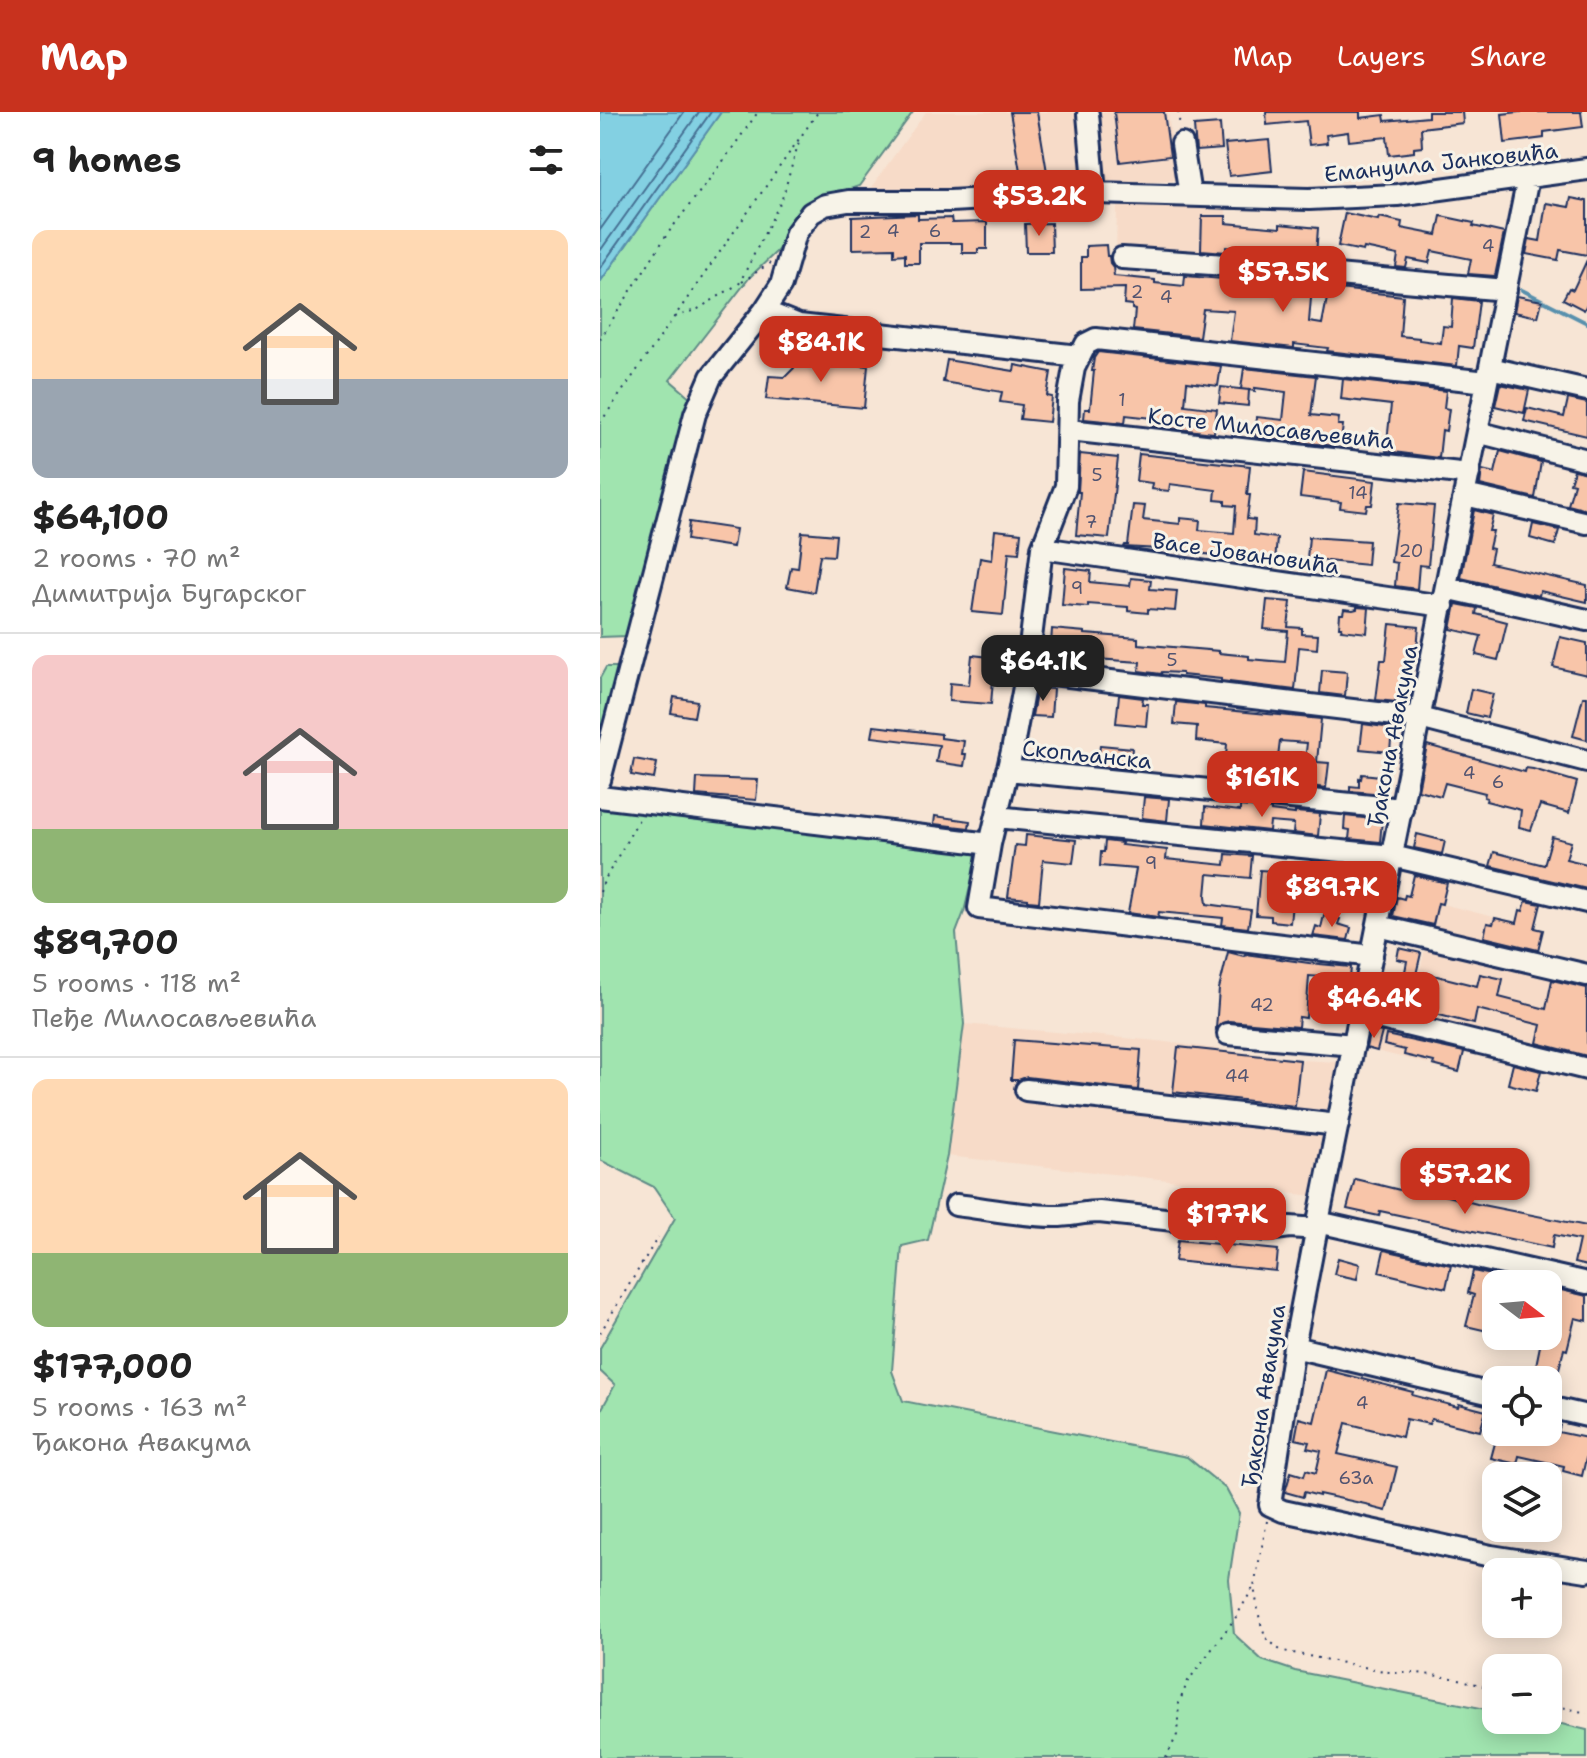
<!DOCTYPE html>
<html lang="en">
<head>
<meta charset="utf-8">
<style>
  :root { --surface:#fff; --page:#f2f2f2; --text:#222; --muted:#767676; --line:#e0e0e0; --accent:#c8321e }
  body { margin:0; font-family:"Shantell Sans",sans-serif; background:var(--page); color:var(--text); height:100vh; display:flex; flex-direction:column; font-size:30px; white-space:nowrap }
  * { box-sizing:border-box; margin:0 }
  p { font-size:26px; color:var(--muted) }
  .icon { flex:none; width:44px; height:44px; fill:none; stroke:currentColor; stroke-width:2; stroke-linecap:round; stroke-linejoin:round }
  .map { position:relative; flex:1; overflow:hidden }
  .panel { display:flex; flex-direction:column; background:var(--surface); width:600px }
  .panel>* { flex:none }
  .needle { width:52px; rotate:106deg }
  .fabs { position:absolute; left:882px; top:1158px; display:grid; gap:16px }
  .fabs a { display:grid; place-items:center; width:80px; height:80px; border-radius:16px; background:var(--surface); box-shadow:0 4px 20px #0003; font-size:40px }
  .price { position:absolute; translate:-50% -68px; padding:0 18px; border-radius:16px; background:var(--accent); color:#fff; font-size:26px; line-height:52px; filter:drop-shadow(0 2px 4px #0008) }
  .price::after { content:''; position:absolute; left:50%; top:48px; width:24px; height:18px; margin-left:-12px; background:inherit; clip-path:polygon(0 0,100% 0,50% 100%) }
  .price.active { background:#222; color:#fff }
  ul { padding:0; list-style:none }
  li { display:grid; align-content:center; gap:16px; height:424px; padding:0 32px }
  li+li { border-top:2px solid var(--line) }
  li span { display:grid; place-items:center; height:248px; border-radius:16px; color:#555 }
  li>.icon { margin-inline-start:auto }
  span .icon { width:144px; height:144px; fill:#fffc; stroke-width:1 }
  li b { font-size:34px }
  h2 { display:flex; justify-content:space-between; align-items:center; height:96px; padding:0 32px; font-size:34px }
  header { display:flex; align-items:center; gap:48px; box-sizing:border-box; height:112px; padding:0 40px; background:var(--accent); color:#fff }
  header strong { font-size:38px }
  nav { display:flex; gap:44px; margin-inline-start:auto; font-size:28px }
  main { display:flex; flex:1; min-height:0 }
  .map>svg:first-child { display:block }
</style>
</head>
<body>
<header>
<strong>Map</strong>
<nav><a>Map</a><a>Layers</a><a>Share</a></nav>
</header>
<main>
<section class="panel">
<h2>9 homes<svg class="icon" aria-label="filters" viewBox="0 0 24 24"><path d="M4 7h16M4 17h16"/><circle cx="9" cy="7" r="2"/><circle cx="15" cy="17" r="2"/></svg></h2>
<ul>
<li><span style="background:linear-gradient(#ffd9b3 60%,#9aa5b1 0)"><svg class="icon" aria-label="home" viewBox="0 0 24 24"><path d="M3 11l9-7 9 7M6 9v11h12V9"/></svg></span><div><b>$64,100</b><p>2 rooms · 70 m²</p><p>Димитрија Бугарског</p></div></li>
<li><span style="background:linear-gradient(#f6c9c9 70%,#8fb573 0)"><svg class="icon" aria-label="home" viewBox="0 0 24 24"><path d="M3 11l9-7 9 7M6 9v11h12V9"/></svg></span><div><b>$89,700</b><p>5 rooms · 118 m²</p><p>Пеђе Милосављевића</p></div></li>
<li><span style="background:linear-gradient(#ffd9b3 70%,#8fb573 0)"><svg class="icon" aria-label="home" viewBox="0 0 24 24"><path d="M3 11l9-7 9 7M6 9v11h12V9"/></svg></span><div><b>$177,000</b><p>5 rooms · 163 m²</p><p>Ђакона Авакума</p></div></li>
</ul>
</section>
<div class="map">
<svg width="987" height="1646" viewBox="0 0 987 1646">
  <rect width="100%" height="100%" fill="#f7e5d5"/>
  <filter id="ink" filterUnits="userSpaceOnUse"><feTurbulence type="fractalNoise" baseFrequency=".0125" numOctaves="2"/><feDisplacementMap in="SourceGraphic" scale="16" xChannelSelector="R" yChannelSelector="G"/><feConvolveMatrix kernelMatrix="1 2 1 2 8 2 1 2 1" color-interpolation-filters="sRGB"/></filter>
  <g filter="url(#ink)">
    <path fill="#f7dbc8" d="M326,0H568L576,68L266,82Z
      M517,95L626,96V145L516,143Z
      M795,780L913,810L906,837L788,807Z
      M826,833L953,865L935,938L771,896L774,869L815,879Z
      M767,909L835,926L829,952L760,935Z
      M364,912L558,929L700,948L737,950L715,1084L347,1044Z"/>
    <path fill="#a0e4af" stroke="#5e8a86" stroke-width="2" d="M121,0H313L259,74L214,89L177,139L150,165L70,268L92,287L28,524L0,525V170Z
      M6,555H19L0,635V566Z
      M0,692L378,742L364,800L356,821L364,912L347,1044L328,1128L302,1134L292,1259L303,1289L587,1345L626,1377L639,1401L629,1467L634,1522L662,1548L695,1559L896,1599V1608H945L987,1618V1646H0V1300L15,1273L0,1259V1236L75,1106L54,1075L0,1048Z"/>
    <path fill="#83d0e2" stroke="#5990ad" stroke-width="2" d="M0,0H121L0,170Z"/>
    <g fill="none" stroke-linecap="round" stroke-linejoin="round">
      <path stroke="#456f93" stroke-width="2" d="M0,118L84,0
        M0,139L99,0
        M0,156L111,0"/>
      <path stroke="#5990ad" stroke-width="4" d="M922,178L987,211"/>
    </g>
    <path fill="#f8c5a9" stroke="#1b2f5e" stroke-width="2" d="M410,0H437L447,60L421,65Z
      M514,0H564L570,44L520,50Z
      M666,0H760V6L784,3L785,9L828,5V0H862L863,11L821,16L822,35L814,36V40L789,43L787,25L749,29L748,20L726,23L727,31L709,33L706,9L667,13Z
      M919,0H981L983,15L944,20V26L905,31L902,2Z
      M620,12L622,37L596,39L594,14Z
      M669,28L672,59L629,64L625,32Z
      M971,86L987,89V143L960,138L958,148L926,142L929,127L940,129L946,91L969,95Z
      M745,101L778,108L779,105L802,110L801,116L837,123L841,104L874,111L873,114L904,121L895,164L868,162L871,147L832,139L829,151L808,147L806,156L796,155L798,143L764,136L763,139L738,134Z
      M318,102V107L351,106L352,111L387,110V137H378V141H362V131H319V151H305V142L294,143V136L252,137V105Z
      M602,104H626V111L680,116V112L718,116L716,143L626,135V140L601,138Z
      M451,111L452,140H426L425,112Z
      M506,133L507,144H509L510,151L513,155L514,164L555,168V171L584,174L585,164L712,174L709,210L722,212L729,176L803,184L800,224L819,226V228L841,231L843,214L851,215L853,186L879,189L873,236L859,234L857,254L727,239L728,236L694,232V236L630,229L634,199L603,197L599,225L533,218L535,198L532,197V193L524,192L525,176L481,177V145H486V134Z
      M987,148V192L984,198L963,187L969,176L973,178Z
      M917,184L942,189L938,205L914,200Z
      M498,240L621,254L618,274L587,270L585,293L617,297L614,321L551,314L552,306L526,303L525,311L484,307L485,297H490L494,259H492L494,246Z
      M195,246L268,254L264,296L166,287L169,264L185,265L194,256Z
      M347,248L414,259L415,253L451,260L447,284L452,285L449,310L420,307L422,293L400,290L402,280L343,270Z
      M644,256L716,264L711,303L739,306L738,313H743L741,329H736L735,334L655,325L657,305L683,308L686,280L655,276V279L649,278L648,294L619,291L621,275L649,278L641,277Z
      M743,267L846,279L844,296L849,297L846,319L842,318L839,346L786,339L791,293L741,287Z
      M900,272L929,278L924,301L895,294Z
      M968,287L987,291V324L924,309L927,296L964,305Z
      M900,339L941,350L935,386L880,373L882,358L895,361Z
      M480,342L518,346L509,426L476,423L480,380H478Z
      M539,342L650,354L647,383H650L647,407L655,408L654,423L677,426L675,450L616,445L617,443L577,440V438L524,435L525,433H528L533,393L545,394L543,408L580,412V406L600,408L599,418L634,421L636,394L625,393V389L615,388L616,378L570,372L569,379L551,377L552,371L536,369Z
      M974,358L987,361V398L968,393L974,372L970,371Z
      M703,360L775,369L772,393H767L766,399L740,396L741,390L700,385Z
      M799,391L834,394L828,454L819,453L817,477L795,474L797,451L791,450Z
      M874,398L893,403L889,419H893L889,436L893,437L890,451L987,473V490L940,479L939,484L861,466Z
      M89,410L136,417L133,435L87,428Z
      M933,412L959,418L955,433L930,426Z
      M395,418L421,421L419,441L409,440L403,503L372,500L380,446L392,448Z
      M202,420L236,423L234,444L220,443L214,480L187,475L191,455L198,456Z
      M709,425L769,429L767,453L707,447Z
      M465,456L491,459L490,470L530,474L531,466L551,468L550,477L577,479L575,499L548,497V501L528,499V495L488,492V495L462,493Z
      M667,488L691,490L688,515L702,516V522L718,523L717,537L699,535L695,578L621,569V567L582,563V561L562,560L561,562L539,559L540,550L496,547L497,537L475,535L473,550L450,548L452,517L485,520V522L538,526V532L619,539V541L649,544V547L685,550L688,519L664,517Z
      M856,492L877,496L876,502L907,510L898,548L876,543L881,524L851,517Z
      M757,495L769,496L767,521L741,518L742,515H739L740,502H743L744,497L753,498L757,497Z
      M790,512L819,515L816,546H813L809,591L776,588L781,548H786Z
      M960,525L987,531V563L953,555Z
      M372,543L399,546L397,568H393L391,592L349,589L350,571L369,573Z
      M722,558L747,560L745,584L720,581Z
      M437,576L453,577L451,605L432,604Z
      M871,577L893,582L887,606L866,601Z
      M519,583L543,586L542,592H548L546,614L516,611Z
      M74,585L97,589L94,605L71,601Z
      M983,585H987V628L973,624Z
      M576,590L605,593V596L721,607L717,650L729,651L726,676L702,673L707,631L680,629L675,671L624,666L627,632L596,629L597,614L574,612Z
      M763,612L792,616L790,640L760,637Z
      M274,614L341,622V626L364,629L362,642H366L364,654L336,650L339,633L272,625Z
      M500,633L532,636L530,657L498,654Z
      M827,633L925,660L926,656L933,657L977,670L969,701L940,693L931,718L919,715L921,698L886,689L887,686L884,685L885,681L845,671L841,684L818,678Z
      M34,647L57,651L54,667L31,663Z
      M762,662L780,664V668L787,669L785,682L750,679V674L759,675V666L761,667Z
      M97,666L158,668L156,688L96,683Z
      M544,685L569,687L567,709L542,706Z
      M640,694L671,697V699L695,702V700L720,702L718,724L693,721L694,712L670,710L669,719L604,712L605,695L640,699Z
      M335,704L370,709L369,716L334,712Z
      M745,704L782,708L780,730L749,727L750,718L744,717Z
      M817,722L845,729L842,742L814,736Z
      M426,723L476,728L473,751L443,748L439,790L428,789V787L408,785L415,733L425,734Z
      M952,725L971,730L966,747L987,752V777L890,754L894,740L944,753Z
      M505,729L522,731L521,733L567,738L566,747L625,753L626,742L652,744L650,766L608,762L606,784L607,792L651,798L648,816L622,813L623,806L559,800L558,805L528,801L536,757L500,754L501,740H504Z
      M712,750L768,755L765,779L694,772L690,811L671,809V804L656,803L660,758L673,759V752L712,756Z
      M814,763L847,771L842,792L838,791L833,813L793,804L797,785L804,787L805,783L809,784Z
      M926,789L941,792L935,816L943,818L938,838L884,825L887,811L893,812L895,806L917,811L920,798L923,799Z
      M724,803L740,807L738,812L751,816L748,828L713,824L716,814L721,816Z
      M799,836L821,841L815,867L804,865L807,849L797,847Z
      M628,840L644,844L645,842L709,851L751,855L750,867L709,864L706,906L699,905L698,915L629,909L622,911L616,917L619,877Z
      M825,861L877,874L880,862L903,867L899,885L946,897L952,868L987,876V944L937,931L941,913L877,897L874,912L820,898L823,884L820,883Z
      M770,918L782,920L777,939L766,936Z
      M786,923L864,940L859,960L833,953L834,950L804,943L805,938L784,933Z
      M414,928L541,938L538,978L427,965L418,968H411Z
      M578,935L700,948L695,994L573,980Z
      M913,952L941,959L936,979L908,972Z
      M755,1067L800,1078L802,1072L877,1092L987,1114V1154L974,1151L979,1128L954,1123L952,1136L780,1099L779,1104L747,1097Z
      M631,1084L660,1089L658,1104L629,1101Z
      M578,1128L678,1138L676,1159L575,1149Z
      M784,1138L851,1153L846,1176L779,1160Z
      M738,1146L760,1152L757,1167L734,1162Z
      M873,1159L896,1164V1221L866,1214L874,1183L868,1181Z
      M948,1175L987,1184V1209L975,1206L967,1238L964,1237L958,1261H953L952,1268H933L942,1224H948Z
      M726,1258L813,1280L812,1283L858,1295L859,1292L886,1299L880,1319L831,1307L829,1312L806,1307L802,1325L746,1311L738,1342L797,1355L786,1399L770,1395V1393L719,1382V1384L704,1380L703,1385L685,1380L691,1360L704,1364L706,1358L716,1361L721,1339L707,1336L709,1330L695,1327L699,1306L714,1310Z
      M948,1310L960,1313L958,1320L987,1326V1342L982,1364L963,1359L964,1354L919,1344L917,1352L891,1346L898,1320L924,1326L925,1320H948Z"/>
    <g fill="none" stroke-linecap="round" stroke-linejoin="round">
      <g stroke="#1b2f5e" stroke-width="26">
        <path id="minor" d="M488,2L495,81
          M582,32L590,83
          M928,66L718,1110L694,1235L670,1393L683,1399L891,1444L987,1459
          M522,146L612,152L906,178
          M164,199L199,213L479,244
          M890,256L987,278
          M469,318L869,362
          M877,320L987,348
          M865,383L987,411
          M442,436L843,494
          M846,476L987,508
          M427,559L820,606L987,649
          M407,658L802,697
          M0,668L95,302L111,265L164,199L181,173L196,121L211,101L225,93L248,89H350L495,81L709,87L797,83L987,57
          M0,685L390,732
          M397,705L792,744L987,790
          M778,814L987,863
          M772,844L379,796L390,732L412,639L427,559L442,436L466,374L468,289L474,256L486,232L496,227L887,270
          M761,902L987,957
          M628,922L754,933
          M426,978L738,1013
          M356,1093C389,1097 423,1104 456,1104C470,1104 484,1100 499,1100L668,1118L690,1115L717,1117
          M718,1110L987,1171
          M694,1235L896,1283
          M948,1295L987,1304"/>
      </g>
      <path stroke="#1b2f5e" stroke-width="2" stroke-dasharray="2 6" stroke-linecap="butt" d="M578,0L580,15
        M142,170L170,151
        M139,172L182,87L200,26
        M75,205L98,197L137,173
        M0,227L68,121L121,52L158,0
        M0,311L218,0
        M0,780L4,769L39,707
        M0,1221L58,1125
        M667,1409L654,1475L660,1509L666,1526L680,1538L688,1540L794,1561H818L859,1567L896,1578
        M0,1499H4
        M948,1592L987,1601
        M566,1646L577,1623L579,1591L588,1569L636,1505L653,1476"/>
      <use href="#minor" stroke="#f7f3e8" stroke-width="20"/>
    </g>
  </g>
  <g text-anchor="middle" stroke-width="6" stroke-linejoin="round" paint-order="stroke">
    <g font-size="18" fill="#525471">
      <text x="293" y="125">4</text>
      <text x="335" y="125">6</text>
      <text x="265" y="126">2</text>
      <text x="888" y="140">4</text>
      <text x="537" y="186">2</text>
      <text x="566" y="191">4</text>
      <text x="522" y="294">1</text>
      <text x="497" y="369">5</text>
      <text x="758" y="387">14</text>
      <text x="491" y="416">7</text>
      <text x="811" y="445">20</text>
      <text x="477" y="482">9</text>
      <text x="572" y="554">5</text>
      <text x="869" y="667">4</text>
      <text x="898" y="676">6</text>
      <text x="551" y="757">9</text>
      <text x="662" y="899">42</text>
      <text x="637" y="970">44</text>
      <text x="762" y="1297">4</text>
      <text x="756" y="1372">63a</text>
    </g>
    <g font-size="22" fill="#1b2f5e" stroke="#f7f3e8">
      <text transform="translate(841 50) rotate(-6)" y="8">Емануила Јанковића</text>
      <text transform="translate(671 316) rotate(6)" y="8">Косте Милосављевића</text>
      <text transform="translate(646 441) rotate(8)" y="8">Васе Јовановића</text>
      <text transform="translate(792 624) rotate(-79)" y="8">Ђакона Авакума</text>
      <text transform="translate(487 642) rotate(6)" y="8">Скопљанска</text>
      <text transform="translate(663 1284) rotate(-81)" y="8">Ђакона Авакума</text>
    </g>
  </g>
</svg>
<div class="fabs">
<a><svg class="needle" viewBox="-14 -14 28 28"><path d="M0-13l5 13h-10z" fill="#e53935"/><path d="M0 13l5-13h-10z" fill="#767676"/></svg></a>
<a><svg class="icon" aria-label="locate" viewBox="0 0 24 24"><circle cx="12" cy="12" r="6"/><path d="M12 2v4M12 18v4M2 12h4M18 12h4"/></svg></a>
<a><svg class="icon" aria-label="layers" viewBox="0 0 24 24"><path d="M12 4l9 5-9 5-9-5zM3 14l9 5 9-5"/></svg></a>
<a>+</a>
<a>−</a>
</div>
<b class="price" style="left:439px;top:126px">$53.2K</b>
<b class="price" style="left:683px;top:202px">$57.5K</b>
<b class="price" style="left:221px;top:272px">$84.1K</b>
<b class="price active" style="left:443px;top:591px">$64.1K</b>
<b class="price" style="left:662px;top:707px">$161K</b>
<b class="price" style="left:732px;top:817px">$89.7K</b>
<b class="price" style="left:774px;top:928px">$46.4K</b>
<b class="price" style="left:865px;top:1104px">$57.2K</b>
<b class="price" style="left:627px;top:1144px">$177K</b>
</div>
</main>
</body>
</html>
